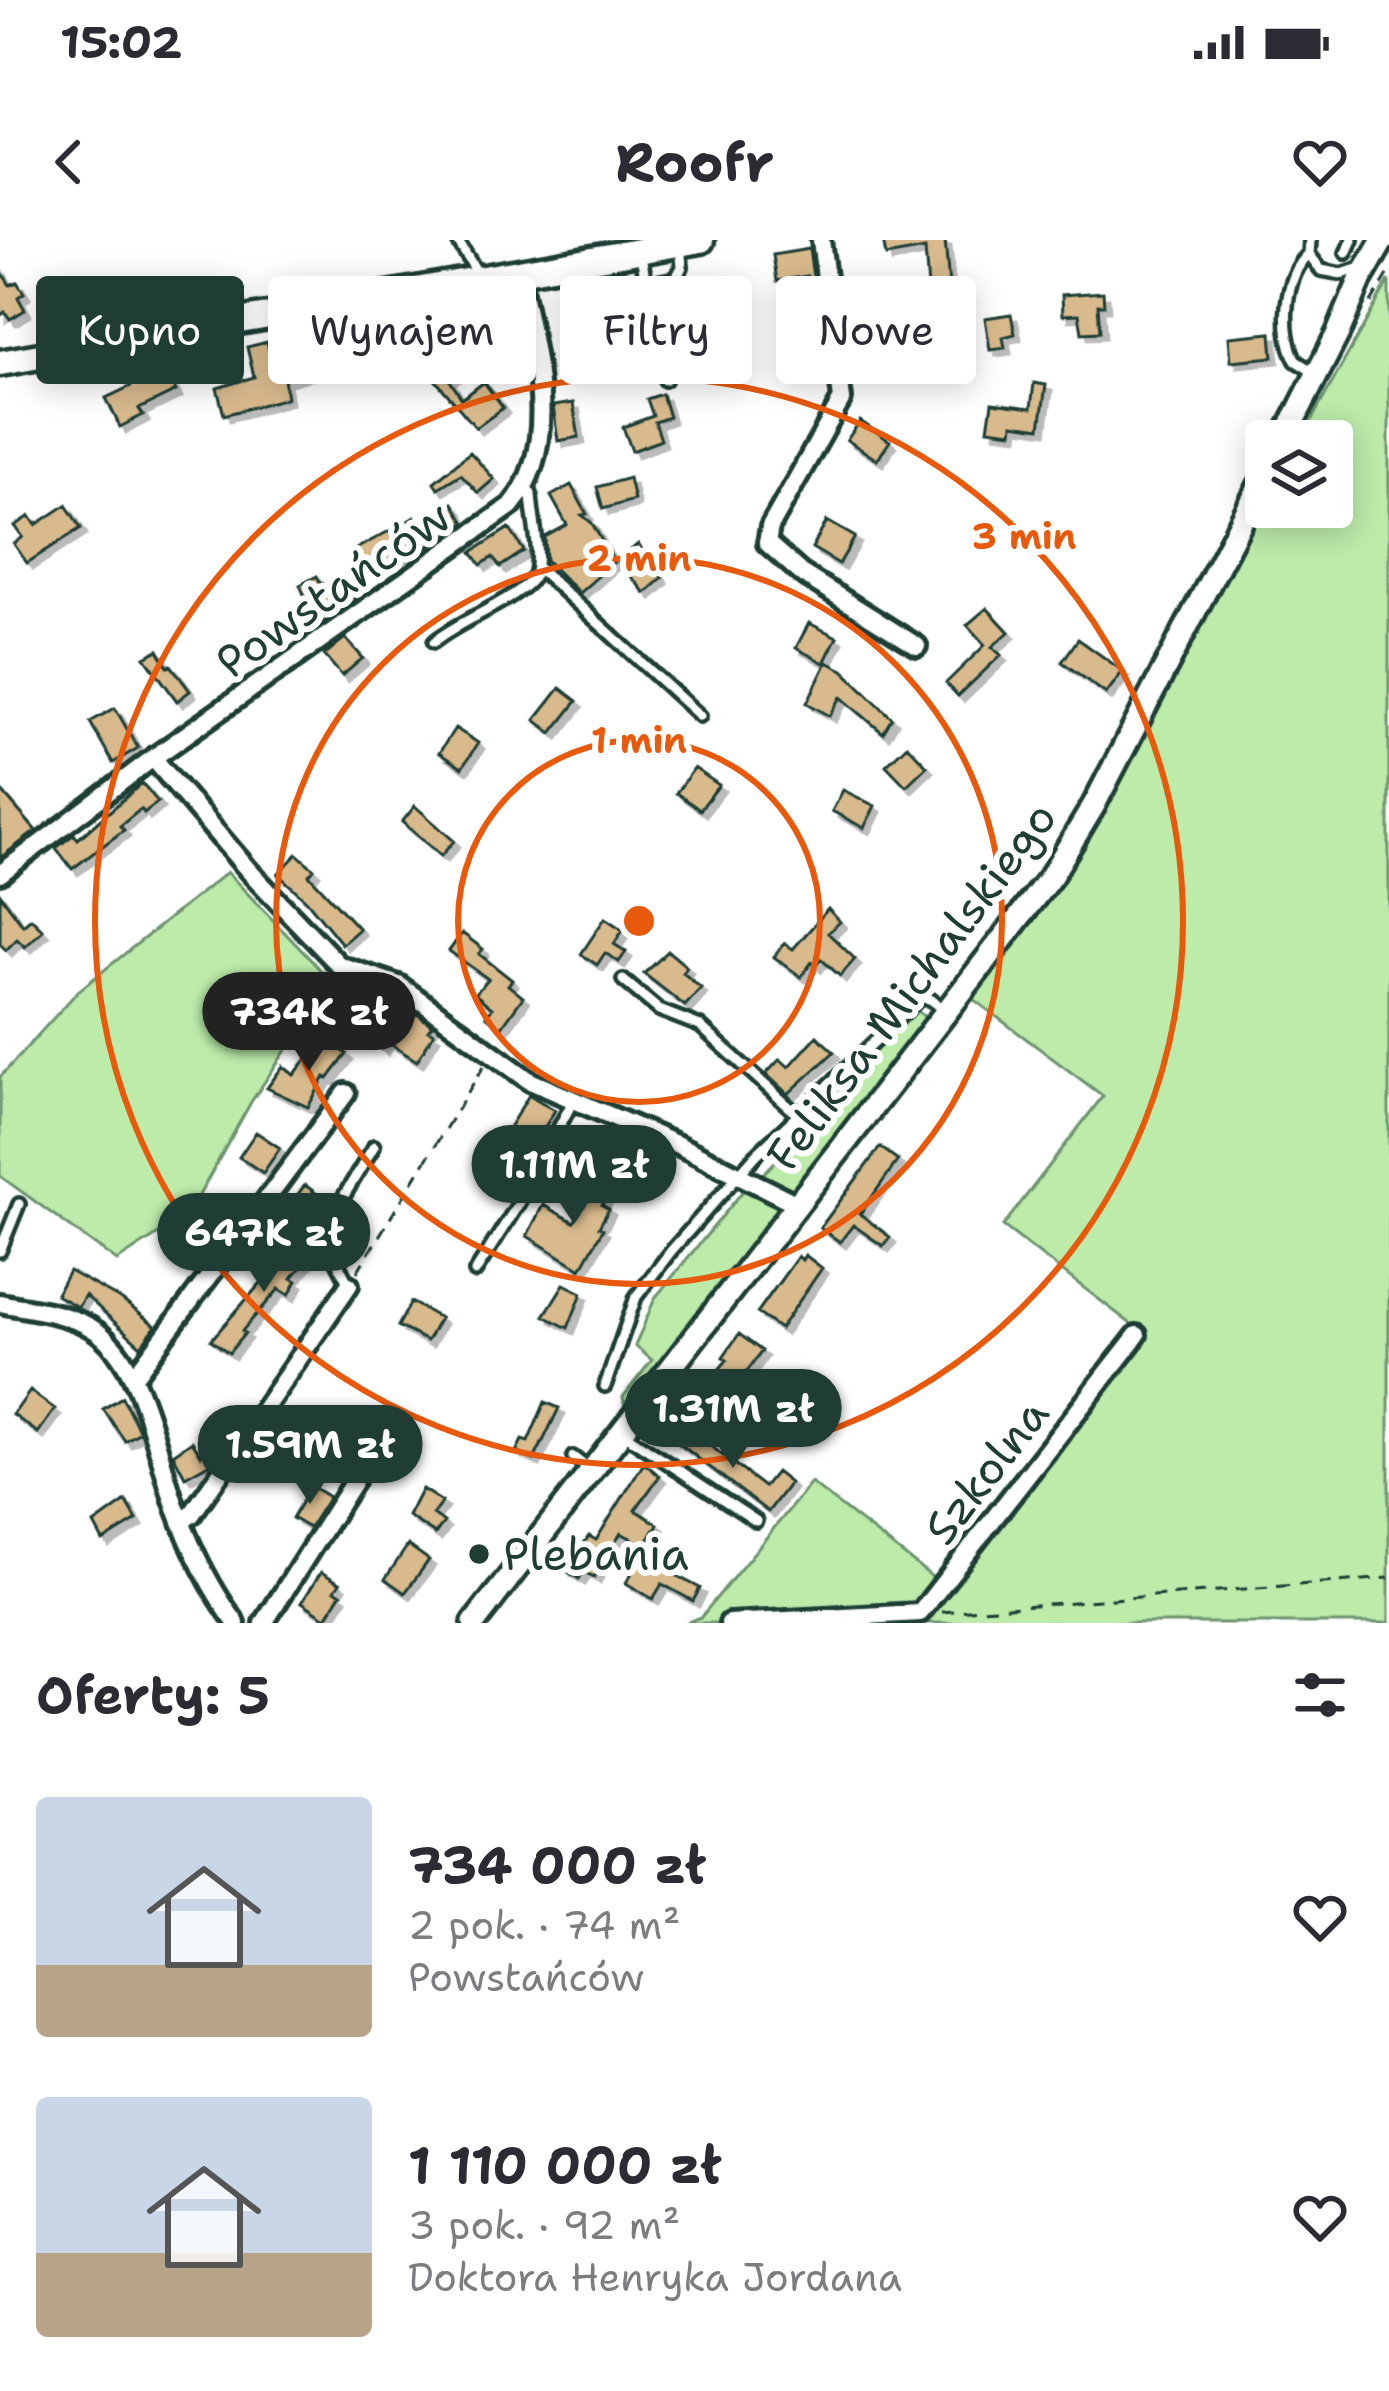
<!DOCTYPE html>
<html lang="pl">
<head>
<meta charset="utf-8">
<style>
  :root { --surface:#fff; --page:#f7f7f7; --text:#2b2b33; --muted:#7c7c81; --accent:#1f3d34 }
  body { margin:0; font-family:"Shantell Sans",sans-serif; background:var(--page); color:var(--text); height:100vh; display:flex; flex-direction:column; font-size:45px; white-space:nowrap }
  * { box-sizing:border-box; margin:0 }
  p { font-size:39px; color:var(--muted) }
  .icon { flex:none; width:66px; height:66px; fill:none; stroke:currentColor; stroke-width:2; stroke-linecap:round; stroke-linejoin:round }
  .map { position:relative; height:1383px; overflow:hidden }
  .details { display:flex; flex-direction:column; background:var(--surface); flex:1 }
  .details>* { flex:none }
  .hud { position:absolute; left:36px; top:36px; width:1317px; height:108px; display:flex; gap:24px }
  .tools { position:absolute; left:1245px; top:180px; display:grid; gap:24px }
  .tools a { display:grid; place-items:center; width:108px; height:108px; border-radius:12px; background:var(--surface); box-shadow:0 6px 30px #0003; font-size:60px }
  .price { position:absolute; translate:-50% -102px; padding:0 27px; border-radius:42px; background:var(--accent); color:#fff; font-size:39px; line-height:78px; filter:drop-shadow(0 3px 6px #0008) }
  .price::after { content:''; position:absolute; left:50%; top:72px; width:36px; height:27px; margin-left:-18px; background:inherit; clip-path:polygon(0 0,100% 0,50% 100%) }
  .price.on { background:#222; color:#fff }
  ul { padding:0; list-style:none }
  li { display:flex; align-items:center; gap:36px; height:300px; padding:0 36px }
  li span { display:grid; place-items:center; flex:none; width:336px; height:240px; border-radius:12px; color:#555 }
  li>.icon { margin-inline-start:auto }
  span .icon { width:144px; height:144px; fill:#fffc; stroke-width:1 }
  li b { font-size:51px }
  h2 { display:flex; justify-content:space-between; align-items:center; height:144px; padding:0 36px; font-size:51px }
  .tag { padding:0 42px; border-radius:12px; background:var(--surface); box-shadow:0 6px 30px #0003; font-size:42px; line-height:108px }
  .tag.on { background:var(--accent); color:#fff }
  .status { display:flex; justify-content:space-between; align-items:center; height:84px; padding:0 60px; background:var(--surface); direction:ltr }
  .status svg { height:33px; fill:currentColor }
  header { display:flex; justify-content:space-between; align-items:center; height:156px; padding:0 36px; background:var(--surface); font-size:54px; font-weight:700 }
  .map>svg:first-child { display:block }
</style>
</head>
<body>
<div class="status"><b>15:02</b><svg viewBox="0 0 49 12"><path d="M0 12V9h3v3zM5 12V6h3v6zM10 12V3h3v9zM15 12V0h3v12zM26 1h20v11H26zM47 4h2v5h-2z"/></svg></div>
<header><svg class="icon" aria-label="back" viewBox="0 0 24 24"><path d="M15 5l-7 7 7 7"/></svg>Roofr<svg class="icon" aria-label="heart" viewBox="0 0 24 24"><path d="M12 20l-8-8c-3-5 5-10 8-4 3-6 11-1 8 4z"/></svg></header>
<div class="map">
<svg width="1389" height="1383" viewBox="0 0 1389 1383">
  <defs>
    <filter id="shadow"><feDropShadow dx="6" dy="6" stdDeviation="0" flood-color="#0004"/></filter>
  </defs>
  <rect width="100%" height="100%" fill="#fff"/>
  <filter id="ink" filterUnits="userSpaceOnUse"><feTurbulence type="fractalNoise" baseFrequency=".00833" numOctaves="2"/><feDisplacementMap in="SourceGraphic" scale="24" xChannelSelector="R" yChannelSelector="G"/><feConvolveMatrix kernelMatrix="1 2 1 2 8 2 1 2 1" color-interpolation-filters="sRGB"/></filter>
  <g filter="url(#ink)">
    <path fill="#bcebaa" stroke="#6e946f" stroke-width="3" d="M1389,40V1383H685L701,1377L811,1243L936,1340L1135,1087L1003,986L1103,856L973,759L1084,609L1266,260V267H1332V201H1300Z
      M227,632L332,742L251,862L188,975L117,1021L0,936V837L78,751Z
      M915,769L925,777L926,785L798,948L784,951L759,938L826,870L821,860Z
      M750,948L779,964L780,970L641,1151L624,1163L623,1157L652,1120L635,1106L655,1058L743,951Z"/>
    <path fill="#d9ba8d" stroke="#1f3d34" stroke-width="3" filter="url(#shadow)" d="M883,0H945L949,46L928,48L925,9L886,16Z
      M809,9L816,57L811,58L807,36L777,41L773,15Z
      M0,29L10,45L17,42L24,53L18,57L25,70L10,79L5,72L0,76Z
      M625,46L632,89L618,92L615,70L564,75L562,56Z
      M1103,52L1104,65H1098L1100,92L1082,93L1079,74L1063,75L1062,55Z
      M455,73L460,102L417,108V103L404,105L403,84L411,83L414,77Z
      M1011,74L1015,94L1003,97L1005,108L990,110L985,78Z
      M1271,93L1273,117L1231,121L1229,97Z
      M314,100L322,130L284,139L287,158L224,175L217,148L254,137L247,107L267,102L269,110Z
      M477,119L449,139L462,159L484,142L503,168L476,188L432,136L430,128Z
      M165,130L176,151L139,169L143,175L120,187L106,158Z
      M1034,143L1046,145L1040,188L1013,184L1012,192L988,189L992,163L1031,168Z
      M662,154L669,177L655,182L661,200L632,211L623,187L653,176L647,159Z
      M573,163L579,197L558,201L553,166Z
      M860,181L890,201L877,220L847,200Z
      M470,212L494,239L478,253L461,234L438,248L434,242Z
      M629,238L634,260L603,269L597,247Z
      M571,245L587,274L582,275L592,283L614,322L579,353L546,320L545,297L567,285L551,256Z
      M453,263L465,283L412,317L408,311L368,334L354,310L415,277L419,285Z
      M66,265L81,288L27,323L14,304L23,297L15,286L30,276L36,285Z
      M827,281L855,297L839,324L812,308Z
      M509,288L524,311L500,327L493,317L481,325L472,312Z
      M638,304L662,338L645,353L618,321Z
      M317,336L326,353L342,342L355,360L297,401L286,385L294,379L292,375L308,364L300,345Z
      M987,368L1009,392L992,407L1001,415L958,456L946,443L985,405L967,385Z
      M809,383L837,397L824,423L796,408Z
      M345,398L363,418L342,436L324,415Z
      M1078,399L1123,431L1106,454L1062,422Z
      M158,410L168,427L171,425L190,451L177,461L145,417Z
      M827,422L843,430L892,478L883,493L841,457L830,476L807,463Z
      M560,448L577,461L552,493L535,480Z
      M115,468L138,508L113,523L90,482Z
      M455,488L478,503L462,528L439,513Z
      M907,505L927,526L906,546L886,525Z
      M694,528L719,545L700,570L676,553Z
      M142,543L158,562L144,573L141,569L120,586L124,590L72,629L56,608L74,594L78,599Z
      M0,549L36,591L0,618Z
      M843,550L875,566L864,588L832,571Z
      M415,566L454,601L441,616L402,582Z
      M297,614L314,629L309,635L359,689L342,704L307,661L278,634Z
      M0,654L23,685L31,678L43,690L25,707L17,699L6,710L0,704Z
      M828,669L840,682L828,693L855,719L840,736L821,719L815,726L812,722L801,737L774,717L784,703L793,709Z
      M605,678L623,690L614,704L626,712L619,722L605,713L597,725L581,714Z
      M462,693L483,709L479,714L512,740L508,745L523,757L501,788L486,776L492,768L475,754L488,739L449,711Z
      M668,711L687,727L683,733L701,748L685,766L644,734Z
      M347,746L366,759L374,750L387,755L411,775L414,772L432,785L428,790L434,793L417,821L387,802L382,809L376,804L371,801L378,792L358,775L351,787L330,773Z
      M817,796L834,812L788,854L766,834L780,819L789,827Z
      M324,797L347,814L328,839L325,837L308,867L267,848L283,826L294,835Z
      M529,855L555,870L534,905L508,889Z
      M577,891L597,902L581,931L561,920Z
      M256,892L280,908L263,933L239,917Z
      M624,905L643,915L638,925L645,928L637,944L610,931Z
      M880,907L898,920L860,974L890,997L883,1006L853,985L840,1002L820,988Z
      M598,934L614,943L602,965L609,969L599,987L603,989L581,1029L527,996L543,965L574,982L594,949L591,947Z
      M305,945L329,963L317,987L289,965Z
      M301,997L315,1010L292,1038L297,1041L289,1055L279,1049L242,1091L245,1093L229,1113L211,1100Z
      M805,1015L822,1028L780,1089L757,1073L798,1016L802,1020Z
      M69,1031L122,1060L156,1086L141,1106L85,1055L78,1067L56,1055Z
      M564,1044L582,1053L568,1088L544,1076Z
      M411,1062L440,1078L427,1101L398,1086Z
      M739,1094L762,1111L723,1164L702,1150L727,1120L723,1117Z
      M30,1151L55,1169L38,1193L13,1175Z
      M122,1157L140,1192L125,1201L103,1169Z
      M545,1162L559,1168L534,1220L516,1212L522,1200L528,1202Z
      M683,1185L764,1247L776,1232L790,1243L768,1272L673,1199Z
      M192,1201L201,1215L210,1201L221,1209L212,1222L185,1237L173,1214Z
      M644,1223L660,1236L635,1270L658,1284L645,1306L621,1293L594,1337L584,1332L579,1339L565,1330L589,1296L596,1300Z
      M311,1246L329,1257L309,1288L292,1278Z
      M422,1249L442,1262L433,1274L444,1282L435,1294L408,1276Z
      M126,1261L137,1280L103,1301L94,1284Z
      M408,1305L429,1320L405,1353L385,1339Z
      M641,1317L700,1348L693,1361L662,1344L653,1359L626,1343Z
      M321,1332L340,1343L335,1350L341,1354L326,1378L302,1362Z"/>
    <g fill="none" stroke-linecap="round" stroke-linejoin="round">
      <g stroke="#1f3d34" stroke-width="18">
        <path id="service" d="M457,0L478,34
          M1310,0L1309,14L1321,30L1342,34L1363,27
          M640,11L665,140
          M1346,13L1352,0
          M1309,14C1284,35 1280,92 1296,121L1315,133
          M646,44L676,38L682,27L680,4
          M537,327L700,476
          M434,402C455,382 529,355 536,332C541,310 532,277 531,254L525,245
          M623,740L659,770L700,786L798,875
          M0,1011L19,964
          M475,1032L517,966L573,861
          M349,1045L330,1008L327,984L374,906
          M605,1146L636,1057L671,1011L756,915L920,758L930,759L946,771
          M621,1192L756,1281
          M573,1217L591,1231"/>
      </g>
      <g stroke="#1f3d34" stroke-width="26">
        <path id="minor" d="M821,0L842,159L770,287L767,303L801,333L917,406
          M153,518L249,631L339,725L399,745L530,841L676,904L797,964
          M0,634L153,518L511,266C564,202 532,105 519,32
          M0,1063C29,1069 64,1072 90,1087C144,1118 156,1214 176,1268C191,1309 210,1348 236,1383
          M133,1138L346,853
          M181,1282L192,1274L349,1045
          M264,1383L354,1241
          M729,1383L920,1373L1137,1095"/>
      </g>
      <g stroke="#1f3d34" stroke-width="30">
        <path id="tertiary" d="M1283,201L1338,93L1361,38L1383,0
          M474,1383L1051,636L1094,565L1266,234"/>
      </g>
      <g stroke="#1f3d34" stroke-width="33">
        <path id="secondary" d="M0,123L701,0"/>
      </g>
      <path stroke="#1f3d34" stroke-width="3" stroke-dasharray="12 9" stroke-linecap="butt" d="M1371,63L1389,33
        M357,1032L484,826
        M942,1372L1389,1338"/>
      <use href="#service" stroke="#fff" stroke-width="9"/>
      <use href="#minor" stroke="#fff" stroke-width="16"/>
      <use href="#tertiary" stroke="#fff" stroke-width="21"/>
      <use href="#secondary" stroke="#fff" stroke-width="24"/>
    </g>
  </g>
  <g fill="none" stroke="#e8590c" stroke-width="6">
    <circle cx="639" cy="681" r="181"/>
    <circle cx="639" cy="681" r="363"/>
    <circle cx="639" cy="681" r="544"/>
  </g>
  <circle fill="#1f3d34" stroke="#fff" stroke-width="4.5" cx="479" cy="1314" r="12"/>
  <g text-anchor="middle" stroke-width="12" stroke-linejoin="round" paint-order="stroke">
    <g font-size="45" fill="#1f3d34" stroke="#fff">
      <text transform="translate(333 349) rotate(-35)" y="16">Powstańców</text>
      <text transform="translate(911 746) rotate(-53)" y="16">Feliksa Michalskiego</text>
      <text transform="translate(986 1231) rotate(-52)" y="16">Szkolna</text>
    </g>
    <g font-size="45" fill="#1f3d34" stroke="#fff" text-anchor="start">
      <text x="503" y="1330">Plebania</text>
    </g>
  </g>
  <circle cx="639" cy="681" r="18" fill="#e8590c" stroke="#fff" stroke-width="6"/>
  <g font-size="36" text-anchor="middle" font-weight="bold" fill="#e8590c" stroke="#fff" stroke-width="12" stroke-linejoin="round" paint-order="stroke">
    <text x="1024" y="309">3 min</text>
    <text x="639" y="331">2 min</text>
    <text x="639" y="513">1 min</text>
  </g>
</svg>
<div class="tools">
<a><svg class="icon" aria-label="layers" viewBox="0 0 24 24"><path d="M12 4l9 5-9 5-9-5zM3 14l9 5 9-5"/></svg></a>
</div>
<b class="price on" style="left:309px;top:834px">734K zł</b>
<b class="price" style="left:574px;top:987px">1.11M zł</b>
<b class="price" style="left:264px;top:1055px">647K zł</b>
<b class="price" style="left:733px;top:1231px">1.31M zł</b>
<b class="price" style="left:310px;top:1267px">1.59M zł</b>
<div class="hud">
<a class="tag on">Kupno</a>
<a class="tag">Wynajem</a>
<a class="tag">Filtry</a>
<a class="tag">Nowe</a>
</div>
</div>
<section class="details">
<h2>Oferty: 5<svg class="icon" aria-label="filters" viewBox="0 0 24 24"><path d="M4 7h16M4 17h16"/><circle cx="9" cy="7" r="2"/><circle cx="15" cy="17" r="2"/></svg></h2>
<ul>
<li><span style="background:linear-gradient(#c9d6e8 70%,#b9a48a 0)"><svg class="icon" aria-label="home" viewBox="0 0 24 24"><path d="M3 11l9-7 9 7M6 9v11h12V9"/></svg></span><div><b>734 000 zł</b><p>2 pok. · 74 m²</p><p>Powstańców</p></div><svg class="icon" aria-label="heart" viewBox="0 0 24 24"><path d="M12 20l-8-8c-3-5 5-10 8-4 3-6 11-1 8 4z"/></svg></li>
<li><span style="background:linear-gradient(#c9d6e8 65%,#b9a48a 0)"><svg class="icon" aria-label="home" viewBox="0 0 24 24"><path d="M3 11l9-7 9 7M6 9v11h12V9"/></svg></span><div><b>1 110 000 zł</b><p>3 pok. · 92 m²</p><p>Doktora Henryka Jordana</p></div><svg class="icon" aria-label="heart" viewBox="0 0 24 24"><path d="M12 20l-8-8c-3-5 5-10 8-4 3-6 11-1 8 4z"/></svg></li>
</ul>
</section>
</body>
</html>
